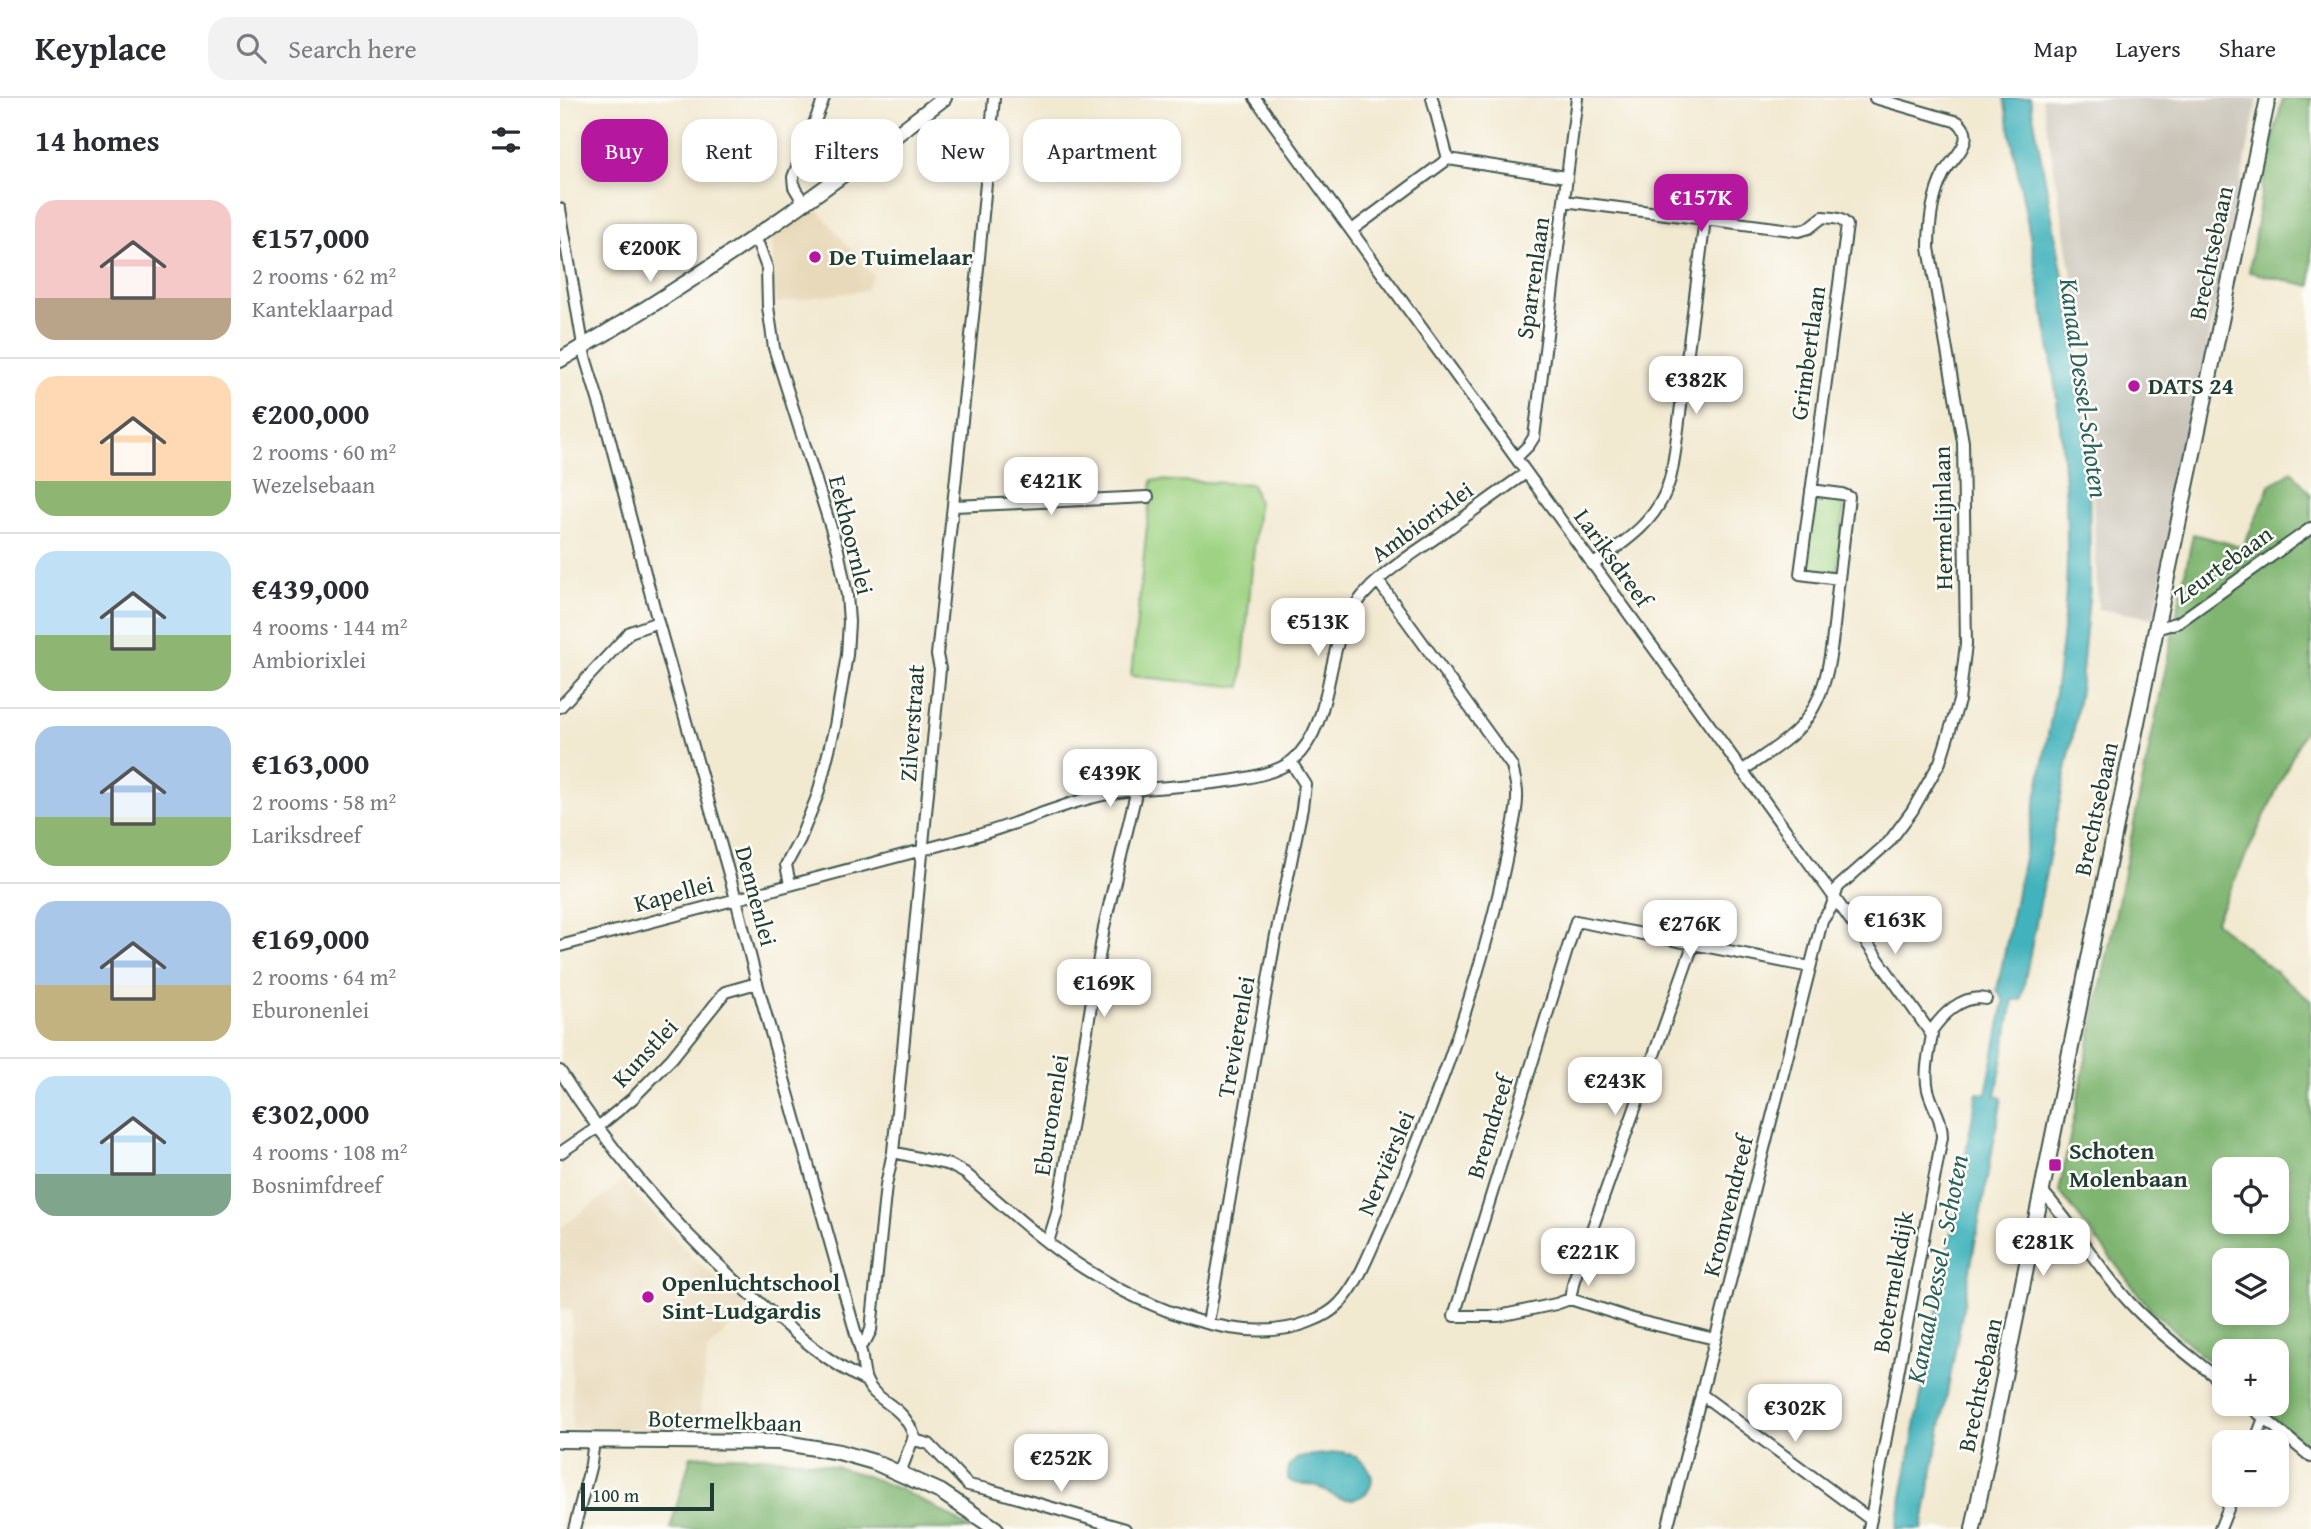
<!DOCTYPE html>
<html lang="en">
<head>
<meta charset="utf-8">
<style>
  :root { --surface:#fff; --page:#f2f2f3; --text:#2b2b33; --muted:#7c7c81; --line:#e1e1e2; --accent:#b5179e }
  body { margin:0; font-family:"Gentium Book Plus",serif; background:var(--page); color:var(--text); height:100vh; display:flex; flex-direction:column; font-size:26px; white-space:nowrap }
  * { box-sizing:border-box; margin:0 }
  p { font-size:23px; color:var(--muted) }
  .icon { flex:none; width:38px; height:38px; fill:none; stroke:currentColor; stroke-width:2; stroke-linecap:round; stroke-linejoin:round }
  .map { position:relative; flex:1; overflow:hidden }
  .sheet { display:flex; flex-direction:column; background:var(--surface); width:560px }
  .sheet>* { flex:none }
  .top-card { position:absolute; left:21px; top:21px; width:665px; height:63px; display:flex; gap:14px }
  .fabs { position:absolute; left:1652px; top:1059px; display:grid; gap:14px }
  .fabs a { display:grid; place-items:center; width:77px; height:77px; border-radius:14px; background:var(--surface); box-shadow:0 4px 10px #0003; font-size:35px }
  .scale { position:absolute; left:21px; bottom:18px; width:133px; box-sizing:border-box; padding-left:7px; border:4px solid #1f3d34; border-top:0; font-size:19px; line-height:24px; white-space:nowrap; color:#1f3d34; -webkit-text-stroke:5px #fdfcf7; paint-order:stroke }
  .price { position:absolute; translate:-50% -60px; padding:0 16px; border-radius:14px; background:#fff; color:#222; font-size:23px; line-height:46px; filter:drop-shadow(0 2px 4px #0008) }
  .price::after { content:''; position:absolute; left:50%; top:42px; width:21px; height:16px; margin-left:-10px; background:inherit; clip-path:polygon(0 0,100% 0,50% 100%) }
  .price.current { background:var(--accent); color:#fff }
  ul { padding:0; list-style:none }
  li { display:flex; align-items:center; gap:21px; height:175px; padding:0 35px }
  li+li { border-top:2px solid var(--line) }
  li span { display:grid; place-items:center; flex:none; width:196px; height:140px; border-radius:21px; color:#555 }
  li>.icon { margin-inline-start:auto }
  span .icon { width:84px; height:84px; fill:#fffc; stroke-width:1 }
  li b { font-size:30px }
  h2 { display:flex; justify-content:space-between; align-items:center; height:84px; padding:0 35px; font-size:30px }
  .tag { padding:0 24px; border-radius:21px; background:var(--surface); box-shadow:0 4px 10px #0003; font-size:24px; line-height:63px }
  .tag.current { background:var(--accent); color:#fff }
  header { display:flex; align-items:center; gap:42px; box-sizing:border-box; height:98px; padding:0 35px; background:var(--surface); border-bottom:2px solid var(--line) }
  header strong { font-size:33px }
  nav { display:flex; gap:38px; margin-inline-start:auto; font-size:24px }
  .search { width:490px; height:63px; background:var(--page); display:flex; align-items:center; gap:18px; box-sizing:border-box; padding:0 24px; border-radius:21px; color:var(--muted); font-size:26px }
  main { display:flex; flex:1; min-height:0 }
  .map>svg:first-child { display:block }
</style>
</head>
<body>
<header>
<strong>Keyplace</strong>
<div class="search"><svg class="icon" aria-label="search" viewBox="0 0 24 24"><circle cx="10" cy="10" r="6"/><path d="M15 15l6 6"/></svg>Search here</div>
<nav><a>Map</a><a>Layers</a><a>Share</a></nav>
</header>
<main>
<section class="sheet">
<h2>14 homes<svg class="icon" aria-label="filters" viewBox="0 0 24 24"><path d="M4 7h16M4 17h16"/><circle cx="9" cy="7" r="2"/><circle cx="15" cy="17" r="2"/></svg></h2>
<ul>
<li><span style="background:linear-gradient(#f6c9c9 70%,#b9a48a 0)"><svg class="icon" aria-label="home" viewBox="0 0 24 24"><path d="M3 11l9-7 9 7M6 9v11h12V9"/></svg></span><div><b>€157,000</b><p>2 rooms · 62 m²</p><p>Kanteklaarpad</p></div></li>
<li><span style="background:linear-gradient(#ffd9b3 75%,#8fb573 0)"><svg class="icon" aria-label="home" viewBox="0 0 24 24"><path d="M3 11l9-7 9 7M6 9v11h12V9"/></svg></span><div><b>€200,000</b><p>2 rooms · 60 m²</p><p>Wezelsebaan</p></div></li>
<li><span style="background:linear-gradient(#bfe0f5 60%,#8fb573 0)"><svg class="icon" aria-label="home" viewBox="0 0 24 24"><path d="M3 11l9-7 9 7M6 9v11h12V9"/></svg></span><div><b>€439,000</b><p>4 rooms · 144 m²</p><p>Ambiorixlei</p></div></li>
<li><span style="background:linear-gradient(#a9c7e8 65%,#8fb573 0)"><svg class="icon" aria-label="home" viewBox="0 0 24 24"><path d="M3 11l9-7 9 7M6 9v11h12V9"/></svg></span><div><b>€163,000</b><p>2 rooms · 58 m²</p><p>Lariksdreef</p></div></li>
<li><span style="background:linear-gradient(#a9c7e8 60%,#c2b280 0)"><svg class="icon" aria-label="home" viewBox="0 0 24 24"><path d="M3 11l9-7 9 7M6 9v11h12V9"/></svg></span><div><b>€169,000</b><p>2 rooms · 64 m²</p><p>Eburonenlei</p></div></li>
<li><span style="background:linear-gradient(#bfe0f5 70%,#7fa58c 0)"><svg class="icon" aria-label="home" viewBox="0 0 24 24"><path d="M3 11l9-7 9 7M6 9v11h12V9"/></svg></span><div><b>€302,000</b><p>4 rooms · 108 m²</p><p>Bosnimfdreef</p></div></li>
</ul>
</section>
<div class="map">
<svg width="1751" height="1431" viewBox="0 0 1751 1431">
  <rect width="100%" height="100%" fill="#fdfcf7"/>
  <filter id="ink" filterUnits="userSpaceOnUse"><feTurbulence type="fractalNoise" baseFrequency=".0143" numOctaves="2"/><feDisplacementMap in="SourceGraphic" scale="14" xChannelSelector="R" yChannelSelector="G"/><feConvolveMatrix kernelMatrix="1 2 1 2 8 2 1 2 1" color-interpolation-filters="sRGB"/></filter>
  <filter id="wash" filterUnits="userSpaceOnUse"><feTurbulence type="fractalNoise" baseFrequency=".00686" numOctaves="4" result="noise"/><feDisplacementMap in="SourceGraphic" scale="28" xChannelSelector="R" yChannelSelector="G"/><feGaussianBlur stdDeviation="1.57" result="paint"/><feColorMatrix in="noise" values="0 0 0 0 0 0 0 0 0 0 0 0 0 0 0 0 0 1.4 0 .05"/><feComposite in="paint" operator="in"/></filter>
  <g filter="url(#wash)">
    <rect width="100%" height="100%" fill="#f2e9d1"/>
    <path fill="#e8d9ba" d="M257,111L313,178L306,192L215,205L212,140Z
      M63,1083L132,1159L187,1209L147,1254L138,1331L12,1330V1211H0V1131Z"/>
    <path fill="#c9c3b8" d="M1482,0H1698L1638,292L1594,520L1538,511L1527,266Z"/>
    <path fill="#9fd383" stroke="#5f885c" stroke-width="2" d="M592,382L692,386L698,405L681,589L571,578Z
      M1254,397L1285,401L1277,475L1245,472Z"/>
    <path fill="#7fb571" stroke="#4f7952" stroke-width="2" fill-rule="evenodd" d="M1723,0H1751V188L1689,174L1705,73Z
      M1732,373L1751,397V623L1747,627L1655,824L1751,903V1353L1697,1306H1717V1253H1664V1277L1590,1211L1499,1093L1633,436L1683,449L1710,387ZM1664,1071H1717V1124H1664ZM1664,1162H1717V1214H1664Z
      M131,1358C159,1358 188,1358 217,1360C286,1364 353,1392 410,1431H110Z"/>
    <path fill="#43b3bc" stroke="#317878" stroke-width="2" d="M1444,0H1470L1515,243L1520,285L1529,362L1530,489L1521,585L1513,637L1461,902H1453L1436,998L1442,1000L1362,1431H1336L1417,995L1426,996L1444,903L1437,892C1450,830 1462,768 1475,706C1491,625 1506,543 1507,460C1509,308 1471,150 1444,0Z
      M782,1354C825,1364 818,1405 783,1401C773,1400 764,1390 754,1387C743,1384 736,1389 728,1381V1369L739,1359Z"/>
  </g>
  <g filter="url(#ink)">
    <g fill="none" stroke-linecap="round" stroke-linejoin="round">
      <g stroke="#3f574c" stroke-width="14">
        <path id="street" d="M695,0L1274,799L1372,937C1369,955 1364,975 1368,992C1373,1011 1382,1019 1382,1039L1309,1431
          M872,0L888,61
          M1004,103L1239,133L1249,130L1263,119C1272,120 1281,119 1287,127L1240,476L1279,481L1289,399L1282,396L1251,392
          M243,104L234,89L233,79L264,0
          M0,111L25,259L46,327L98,524L176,801L197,885L301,1254C303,1263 303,1274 306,1282C315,1305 343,1305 354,1338L340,1375
          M792,132L888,61L1006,79
          M193,139L199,148L207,170L208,209L214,250L278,452L287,497L289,524L287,557L275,628L258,696L240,741L226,767L230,786
          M956,360L969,347L974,339L1017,0
          M394,408L588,399
          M1032,467C1063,445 1096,425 1108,387C1112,377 1113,365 1115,354L1145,121
          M1596,531L1619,524L1751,430
          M0,609L70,534L98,524
          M1182,673C1200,660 1219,649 1235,634C1275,596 1272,532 1279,481
          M0,848C137,812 274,776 411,739C463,725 512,700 565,693C606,687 703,688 733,662C773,626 764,565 788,519C807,484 845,461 877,439C906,418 936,396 966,375
          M1370,935C1382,917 1402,896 1426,901
          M0,973C56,1063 127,1142 207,1211C238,1238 269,1265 306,1283
          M333,1054L390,1067L405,1075C444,1108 482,1144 525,1171C584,1208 680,1251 749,1224C760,1220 772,1214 780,1205C797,1187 808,1159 818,1136C845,1079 866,1024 888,965C912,896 934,824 948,752C951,735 957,716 957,700C958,690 954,678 952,668L818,483
          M0,1055L38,1029L72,1001L112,960L165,894L197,885
          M1483,1094C1515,1129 1538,1170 1570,1205C1598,1235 1633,1260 1664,1286
          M488,1144L497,1115L544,829L577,691
          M1010,1201L1014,1182L1133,847
          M648,1225L715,842L742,710L745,686L731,664
          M1155,1241L1079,1223L1010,1201L996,1206L939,1218H894L1016,823L1250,869
          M300,1248L306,1242L311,1232L326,1087L333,1054L380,571L377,557L416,191L434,0
          M1141,1296L1311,1422
          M1687,1306L1751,1359
          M354,1342L369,1346L408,1387L427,1391L565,1431
          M1695,1344L1704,1320
          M14,1431L31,1366L34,1342
          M1107,1431L1262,823L1271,810L1278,789L1329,744L1352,713L1380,664L1399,603L1406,546L1403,344L1369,150C1369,124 1372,98 1384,75C1390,64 1402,55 1405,43C1407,35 1404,30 1398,24L1315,0
          M1660,1431L1674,1396"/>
      </g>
      <g stroke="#3f574c" stroke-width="18">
        <path id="secondary" d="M0,262C134,185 263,95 384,0
          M0,1342L219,1344L279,1354L314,1364L381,1394L436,1431
          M1413,1431L1596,531L1708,0"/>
      </g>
      <use href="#street" stroke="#fff" stroke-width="10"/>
      <use href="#secondary" stroke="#fff" stroke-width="14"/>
    </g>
  </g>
  <g fill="#b5179e" stroke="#fdfcf7" stroke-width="2.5">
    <circle cx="255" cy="159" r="7"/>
    <circle cx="1574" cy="288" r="7"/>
    <rect x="1488" y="1060" width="14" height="14" rx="3.5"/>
    <circle cx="88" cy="1199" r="7"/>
  </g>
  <g text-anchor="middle" stroke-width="5" stroke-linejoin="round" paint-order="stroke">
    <g font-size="24" fill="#1f3d34" stroke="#fdfcf7">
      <text transform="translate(1651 155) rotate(-78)" y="8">Brechtsebaan</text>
      <text transform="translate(973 180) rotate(-82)" y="8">Sparrenlaan</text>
      <text transform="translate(1248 255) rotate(-82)" y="8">Grimbertlaan</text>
      <text transform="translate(1383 420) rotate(-91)" y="8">Hermelijnlaan</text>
      <text transform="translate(862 424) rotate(-36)" y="8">Ambiorixlei</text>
      <text transform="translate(291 437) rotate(76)" y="8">Eekhoornlei</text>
      <text transform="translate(1053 460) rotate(54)" y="8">Lariksdreef</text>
      <text transform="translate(1663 467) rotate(-36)" y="8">Zeurtebaan</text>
      <text transform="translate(352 625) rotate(-86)" y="8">Zilverstraat</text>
      <text transform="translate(1536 711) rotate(-78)" y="8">Brechtsebaan</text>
      <text transform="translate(114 796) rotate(-15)" y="8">Kapellei</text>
      <text transform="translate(196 798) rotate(75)" y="8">Dennenlei</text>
      <text transform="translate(676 939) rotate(-80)" y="8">Trevierenlei</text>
      <text transform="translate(85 955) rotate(-47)" y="8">Kunstlei</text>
      <text transform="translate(491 1017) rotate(-81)" y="8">Eburonenlei</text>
      <text transform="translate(930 1029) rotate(-73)" y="8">Bremdreef</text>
      <text transform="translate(826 1065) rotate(-67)" y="8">Nerviërslei</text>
      <text transform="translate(1168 1108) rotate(-76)" y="8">Kromvendreef</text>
      <text transform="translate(1333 1184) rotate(-80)" y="8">Botermelkdijk</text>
      <text transform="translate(1420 1287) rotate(-78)" y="8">Brechtsebaan</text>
      <text transform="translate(165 1323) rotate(2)" y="8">Botermelkbaan</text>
    </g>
    <g font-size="24" font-weight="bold" fill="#1f3d34" stroke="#fdfcf7" text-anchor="start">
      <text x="269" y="167">De Tuimelaar</text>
      <text x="1588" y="296">DATS 24</text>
      <text x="1509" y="1061">Schoten<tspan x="1509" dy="28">Molenbaan</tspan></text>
      <text x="102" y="1193">Openluchtschool<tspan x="102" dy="28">Sint-Ludgardis</tspan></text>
    </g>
    <g font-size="26" font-style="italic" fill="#2a605d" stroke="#fdfcf7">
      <text transform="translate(1524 290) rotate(82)" y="9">Kanaal Dessel-Schoten</text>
      <text transform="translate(1377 1171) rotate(-79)" y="9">Kanaal Dessel - Schoten</text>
    </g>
  </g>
</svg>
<div class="fabs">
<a><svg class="icon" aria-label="locate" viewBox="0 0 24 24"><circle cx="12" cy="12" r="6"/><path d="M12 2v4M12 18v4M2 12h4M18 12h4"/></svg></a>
<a><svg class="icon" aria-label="layers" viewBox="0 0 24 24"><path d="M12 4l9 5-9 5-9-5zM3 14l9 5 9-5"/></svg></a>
<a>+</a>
<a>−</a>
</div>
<div class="scale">100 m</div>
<b class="price current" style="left:1141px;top:136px">€157K</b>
<b class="price" style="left:90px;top:186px">€200K</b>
<b class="price" style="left:1136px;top:318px">€382K</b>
<b class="price" style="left:491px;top:419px">€421K</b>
<b class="price" style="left:758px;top:560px">€513K</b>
<b class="price" style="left:550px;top:711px">€439K</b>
<b class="price" style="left:1335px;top:858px">€163K</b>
<b class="price" style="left:1130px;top:862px">€276K</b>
<b class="price" style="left:544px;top:921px">€169K</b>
<b class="price" style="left:1055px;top:1019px">€243K</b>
<b class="price" style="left:1483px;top:1180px">€281K</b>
<b class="price" style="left:1028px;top:1190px">€221K</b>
<b class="price" style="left:1235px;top:1346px">€302K</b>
<b class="price" style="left:501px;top:1396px">€252K</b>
<div class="top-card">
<a class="tag current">Buy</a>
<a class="tag">Rent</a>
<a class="tag">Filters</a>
<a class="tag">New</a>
<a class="tag">Apartment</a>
</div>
</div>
</main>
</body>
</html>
